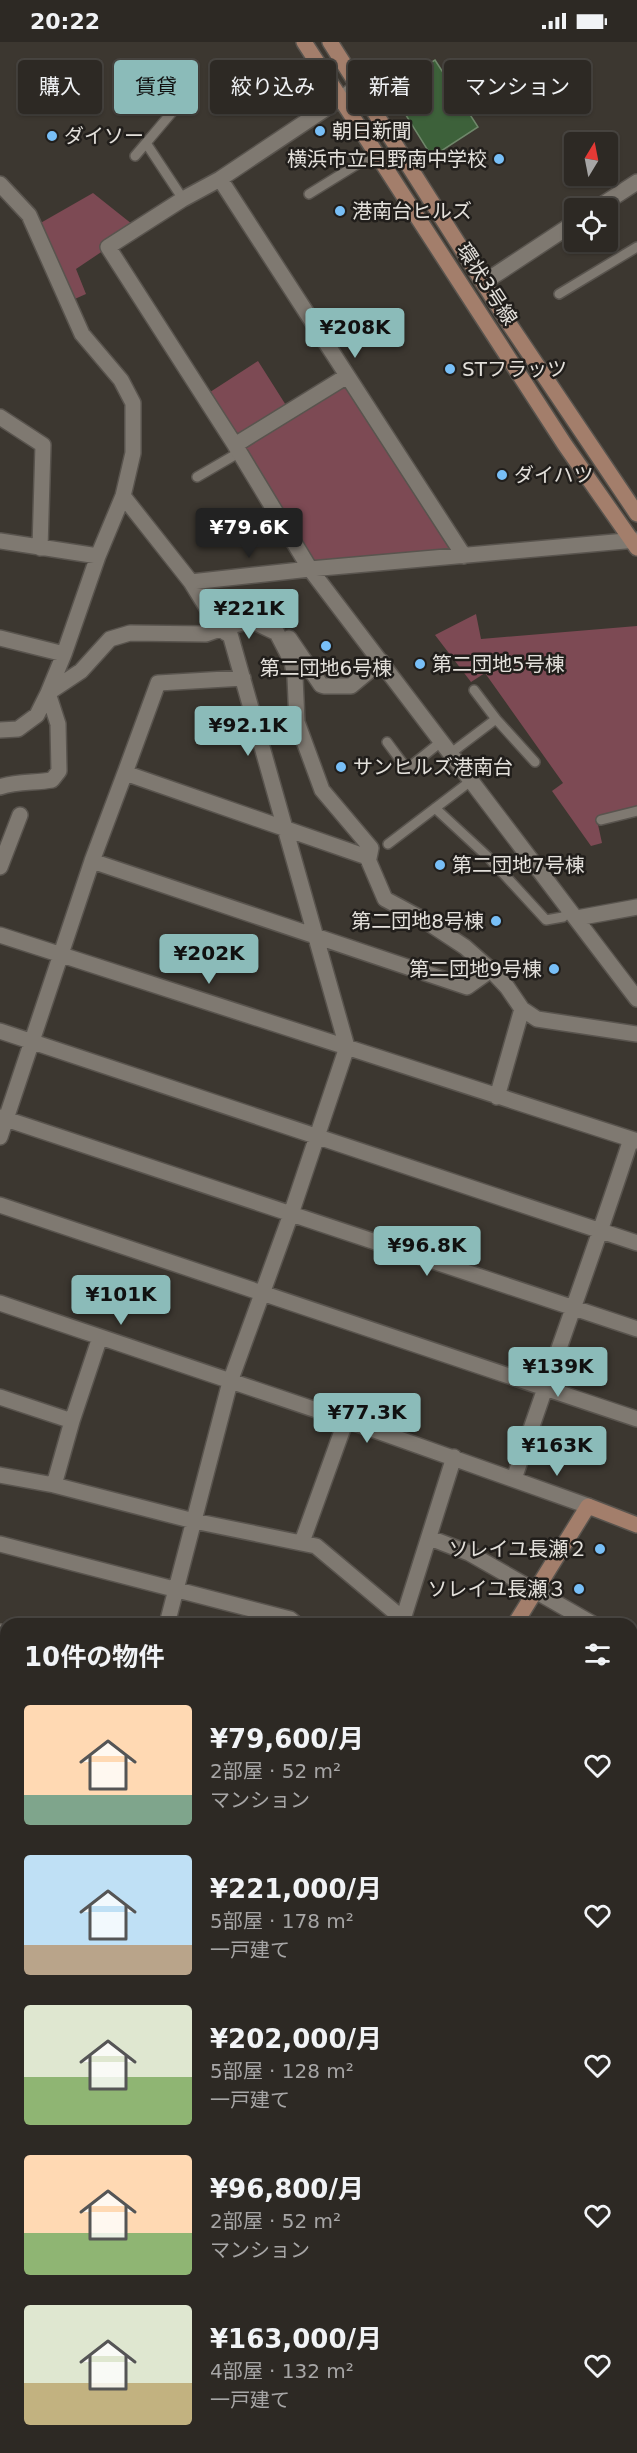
<!DOCTYPE html>
<html lang="ja">
<head>
<meta charset="utf-8">
<style>
  :root { --surface:#2d2924; --page:#393531; --text:#f1f3f6; --muted:#a7a6a6; --line:#484541; --accent:#8bbbb9 }
  body { margin:0; font-family:"DejaVu Sans","Noto Sans JP",sans-serif; background:var(--page); color:var(--text); height:100vh; display:flex; flex-direction:column; font-size:22px; white-space:nowrap }
  * { box-sizing:border-box; margin:0 }
  p { font-size:20px; color:var(--muted) }
  .icon { flex:none; width:33px; height:33px; fill:none; stroke:currentColor; stroke-width:2; stroke-linecap:round; stroke-linejoin:round }
  .map { position:relative; flex:1; overflow:hidden }
  .details { position:absolute; left:0px; top:1576px; width:638px; height:836px; display:flex; flex-direction:column; background:var(--surface); border-radius:18px 18px 0 0; box-shadow:0 2px 4px #0004,0 0 0 2px var(--line) }
  .details>* { flex:none }
  .guide { position:absolute; left:18px; top:18px; width:602px; height:54px; display:flex; gap:12px }
  .needle { width:39px; rotate:10deg }
  .controls { position:absolute; left:564px; top:90px; display:grid; gap:12px }
  .controls a { display:grid; place-items:center; width:54px; height:54px; border-radius:6px; background:var(--surface); box-shadow:0 2px 4px #0004,0 0 0 2px var(--line); font-size:30px }
  .price { position:absolute; translate:-50% -51px; padding:0 14px; border-radius:6px; background:var(--accent); color:#111; font-size:20px; line-height:39px; filter:drop-shadow(0 2px 3px #0008) }
  .price::after { content:''; position:absolute; left:50%; top:36px; width:18px; height:14px; margin-left:-9px; background:inherit; clip-path:polygon(0 0,100% 0,50% 100%) }
  .price.selected { background:#222; color:#fff }
  ul { padding:0; list-style:none }
  li { display:flex; align-items:center; gap:18px; height:150px; padding:0 24px }
  li span { display:grid; place-items:center; flex:none; width:168px; height:120px; border-radius:6px; color:#555 }
  li>.icon { margin-inline-start:auto }
  span .icon { width:72px; height:72px; fill:#fffc; stroke-width:1 }
  li b { font-size:26px }
  h2 { display:flex; justify-content:space-between; align-items:center; height:72px; padding:0 24px; font-size:26px }
  .chip { padding:0 21px; border-radius:6px; background:var(--surface); box-shadow:0 2px 4px #0004,0 0 0 2px var(--line); font-size:21px; line-height:54px }
  .chip.selected { background:var(--accent); color:#111 }
  .status { display:flex; justify-content:space-between; align-items:center; height:42px; padding:0 30px; background:var(--surface); direction:ltr }
  .status svg { height:16px; fill:currentColor }
  .map>svg:first-child { display:block }
</style>
</head>
<body>
<div class="status"><b>20:22</b><svg viewBox="0 0 49 12"><path d="M0 12V9h3v3zM5 12V6h3v6zM10 12V3h3v9zM15 12V0h3v12zM26 1h20v11H26zM47 4h2v5h-2z"/></svg></div>
<div class="map">
<svg width="637" height="2411" viewBox="0 0 637 2411">
  <rect width="100%" height="100%" fill="#3c3730"/>
  <path fill="#7d4a54" d="M93,151L137,186L76,227L86,252L68,260L37,183Z
    M258,319L289,368L347,334L464,514L310,527L204,354Z
    M476,572L481,597L637,584V769L597,778L602,801L591,804L552,749L563,741L485,631L471,640L435,593Z
    M6,2231V2406H47L42,2411H0V2236Z"/>
  <path fill="#3d613a" stroke="#6f876a" stroke-width="1.5" d="M435,18L478,85L432,115L389,46Z"/>
  <g fill="none" stroke-linecap="round" stroke-linejoin="round">
    <g stroke="#59544e" stroke-width="12">
      <path id="lane" d="M146,101L173,69
        M135,114L146,101L183,157
        M309,152L377,110
        M559,252L637,205
        M197,435L240,410
        M496,677L535,720
        M387,700L407,727L442,699
        M451,711L496,677L474,648
        M435,766L488,815L546,878L563,875L571,868
        M601,778L637,769
        M388,802L472,738"/>
    </g>
    <g stroke="#59544e" stroke-width="18">
      <path id="street" d="M358,45L220,137L183,157L108,205L235,403L310,527L637,957
        M220,137L464,514
        M0,142L29,173L82,292L121,338L133,361V411L123,454L98,514
        M597,166L637,140
        M492,235L574,181
        M0,375L43,403L40,506
        M235,403L347,334
        M0,499L98,514L64,612L0,596
        M191,540L310,527L637,498
        M226,591L230,584L252,579L277,591L292,620L295,635L297,680L322,748L371,806L369,816
        M289,596L321,643L324,644H351L381,619
        M0,688L18,687L37,673L48,651L81,629L110,597L130,591L206,592L220,587L191,540L123,454
        M125,731L158,641L243,636
        M0,745C16,739 35,741 52,738L59,729L58,682L48,651L64,612
        M92,819L467,945L491,928
        M0,825L20,773
        M577,876L637,865
        M0,893L637,1099
        M0,989L637,1201
        M497,1055L522,967
        M0,1075L637,1287
        M0,1095L92,819L125,731L367,815L385,857L424,878L465,905L491,928L507,945L522,967L537,977L637,992
        M0,1163L637,1377
        M0,1261L346,1378L588,1464
        M0,1355L72,1379
        M0,1433L54,1443L194,1479L316,1504L409,1582
        M514,1437C552,1323 594,1211 631,1097
        M54,1443L72,1379L100,1295
        M430,1496L469,1511L593,1582
        M302,1500L346,1378
        M0,1502L290,1577L296,1582
        M167,1582L230,1340L291,1172L347,1005L230,592L220,587
        M399,1582L403,1577L454,1415
        M0,1590L6,1591
        M632,1605L637,1608
        M0,1688L6,1690
        M632,1714L637,1718
        M0,1768L6,1769
        M632,1824L637,1828
        M0,1841L6,1835
        M632,1852L637,1845
        M632,1934L637,1938
        M0,1935L6,1943
        M0,1984L6,1978
        M632,1991L637,1984
        M0,2014L6,2020
        M632,2095L637,2100
        M0,2123L6,2129
        M632,2172L637,2169
        M632,2211L637,2217
        M632,2300L637,2294
        M632,2316L637,2322
        M632,2342L637,2335
        M138,2406L144,2411
        M473,2406L480,2411
        M42,2411L46,2406
        M270,2411L274,2406
        M407,2411L411,2406
        M533,2411L537,2406"/>
    </g>
    <g stroke="#59544e" stroke-width="18">
      <path id="secondary" d="M304,0L565,403L637,506
        M330,0L510,283L637,472
        M515,1582L588,1464L637,1483
        M0,2194L6,2187"/>
    </g>
    <use href="#lane" stroke="#7f7971" stroke-width="9"/>
    <use href="#street" stroke="#7f7971" stroke-width="15"/>
    <use href="#secondary" stroke="#a37e6b" stroke-width="15"/>
  </g>
  <g fill="#78bff7" stroke="#211e1b" stroke-width="2">
    <circle cx="320" cy="89" r="6"/>
    <circle cx="52" cy="94" r="6"/>
    <circle cx="499" cy="117" r="6"/>
    <circle cx="340" cy="169" r="6"/>
    <circle cx="450" cy="327" r="6"/>
    <circle cx="502" cy="433" r="6"/>
    <circle cx="326" cy="604" r="6"/>
    <circle cx="420" cy="622" r="6"/>
    <circle cx="341" cy="725" r="6"/>
    <circle cx="440" cy="823" r="6"/>
    <circle cx="496" cy="879" r="6"/>
    <circle cx="554" cy="927" r="6"/>
    <circle cx="600" cy="1507" r="6"/>
    <circle cx="579" cy="1547" r="6"/>
  </g>
  <g text-anchor="middle" stroke-width="5" stroke-linejoin="round" paint-order="stroke">
    <g font-size="20" fill="#e3e0db" stroke="#211e1b" text-anchor="start">
      <text x="332" y="96">朝日新聞</text>
      <text x="64" y="101">ダイソー</text>
      <text x="487" y="124" text-anchor="end">横浜市立日野南中学校</text>
      <text x="352" y="176">港南台ヒルズ</text>
      <text x="462" y="334">STフラッツ</text>
      <text x="514" y="440">ダイハツ</text>
      <text x="432" y="629">第二団地5号棟</text>
      <text x="326" y="633" text-anchor="middle">第二団地6号棟</text>
      <text x="353" y="732">サンヒルズ港南台</text>
      <text x="452" y="830">第二団地7号棟</text>
      <text x="484" y="886" text-anchor="end">第二団地8号棟</text>
      <text x="542" y="934" text-anchor="end">第二団地9号棟</text>
      <text x="588" y="1514" text-anchor="end">ソレイユ長瀬２</text>
      <text x="567" y="1554" text-anchor="end">ソレイユ長瀬３</text>
    </g>
    <g font-size="20" fill="#e3e0db" stroke="#211e1b">
      <text transform="translate(487 242) rotate(57)" y="7">環状3号線</text>
    </g>
  </g>
</svg>
<div class="controls">
<a><svg class="needle" viewBox="-14 -14 28 28"><path d="M0-13l5 13h-10z" fill="#e53935"/><path d="M0 13l5-13h-10z" fill="#a7a6a6"/></svg></a>
<a><svg class="icon" aria-label="locate" viewBox="0 0 24 24"><circle cx="12" cy="12" r="6"/><path d="M12 2v4M12 18v4M2 12h4M18 12h4"/></svg></a>
</div>
<b class="price" style="left:355px;top:317px">¥208K</b>
<b class="price selected" style="left:249px;top:517px">¥79.6K</b>
<b class="price" style="left:249px;top:598px">¥221K</b>
<b class="price" style="left:248px;top:715px">¥92.1K</b>
<b class="price" style="left:209px;top:943px">¥202K</b>
<b class="price" style="left:427px;top:1235px">¥96.8K</b>
<b class="price" style="left:121px;top:1284px">¥101K</b>
<b class="price" style="left:558px;top:1356px">¥139K</b>
<b class="price" style="left:367px;top:1402px">¥77.3K</b>
<b class="price" style="left:557px;top:1435px">¥163K</b>
<div class="guide">
<a class="chip">購入</a>
<a class="chip selected">賃貸</a>
<a class="chip">絞り込み</a>
<a class="chip">新着</a>
<a class="chip">マンション</a>
</div>
<section class="details">
<h2>10件の物件<svg class="icon" aria-label="filters" viewBox="0 0 24 24"><path d="M4 7h16M4 17h16"/><circle cx="9" cy="7" r="2"/><circle cx="15" cy="17" r="2"/></svg></h2>
<ul>
<li><span style="background:linear-gradient(#ffd9b3 75%,#7fa58c 0)"><svg class="icon" aria-label="home" viewBox="0 0 24 24"><path d="M3 11l9-7 9 7M6 9v11h12V9"/></svg></span><div><b>¥79,600/月</b><p>2部屋 · 52 m²</p><p>マンション</p></div><svg class="icon" aria-label="heart" viewBox="0 0 24 24"><path d="M12 20l-8-8c-3-5 5-10 8-4 3-6 11-1 8 4z"/></svg></li>
<li><span style="background:linear-gradient(#bfe0f5 75%,#b9a48a 0)"><svg class="icon" aria-label="home" viewBox="0 0 24 24"><path d="M3 11l9-7 9 7M6 9v11h12V9"/></svg></span><div><b>¥221,000/月</b><p>5部屋 · 178 m²</p><p>一戸建て</p></div><svg class="icon" aria-label="heart" viewBox="0 0 24 24"><path d="M12 20l-8-8c-3-5 5-10 8-4 3-6 11-1 8 4z"/></svg></li>
<li><span style="background:linear-gradient(#dfe7d0 60%,#8fb573 0)"><svg class="icon" aria-label="home" viewBox="0 0 24 24"><path d="M3 11l9-7 9 7M6 9v11h12V9"/></svg></span><div><b>¥202,000/月</b><p>5部屋 · 128 m²</p><p>一戸建て</p></div><svg class="icon" aria-label="heart" viewBox="0 0 24 24"><path d="M12 20l-8-8c-3-5 5-10 8-4 3-6 11-1 8 4z"/></svg></li>
<li><span style="background:linear-gradient(#ffd9b3 65%,#8fb573 0)"><svg class="icon" aria-label="home" viewBox="0 0 24 24"><path d="M3 11l9-7 9 7M6 9v11h12V9"/></svg></span><div><b>¥96,800/月</b><p>2部屋 · 52 m²</p><p>マンション</p></div><svg class="icon" aria-label="heart" viewBox="0 0 24 24"><path d="M12 20l-8-8c-3-5 5-10 8-4 3-6 11-1 8 4z"/></svg></li>
<li><span style="background:linear-gradient(#dfe7d0 65%,#c2b280 0)"><svg class="icon" aria-label="home" viewBox="0 0 24 24"><path d="M3 11l9-7 9 7M6 9v11h12V9"/></svg></span><div><b>¥163,000/月</b><p>4部屋 · 132 m²</p><p>一戸建て</p></div><svg class="icon" aria-label="heart" viewBox="0 0 24 24"><path d="M12 20l-8-8c-3-5 5-10 8-4 3-6 11-1 8 4z"/></svg></li>
</ul>
</section>
</div>
</body>
</html>
